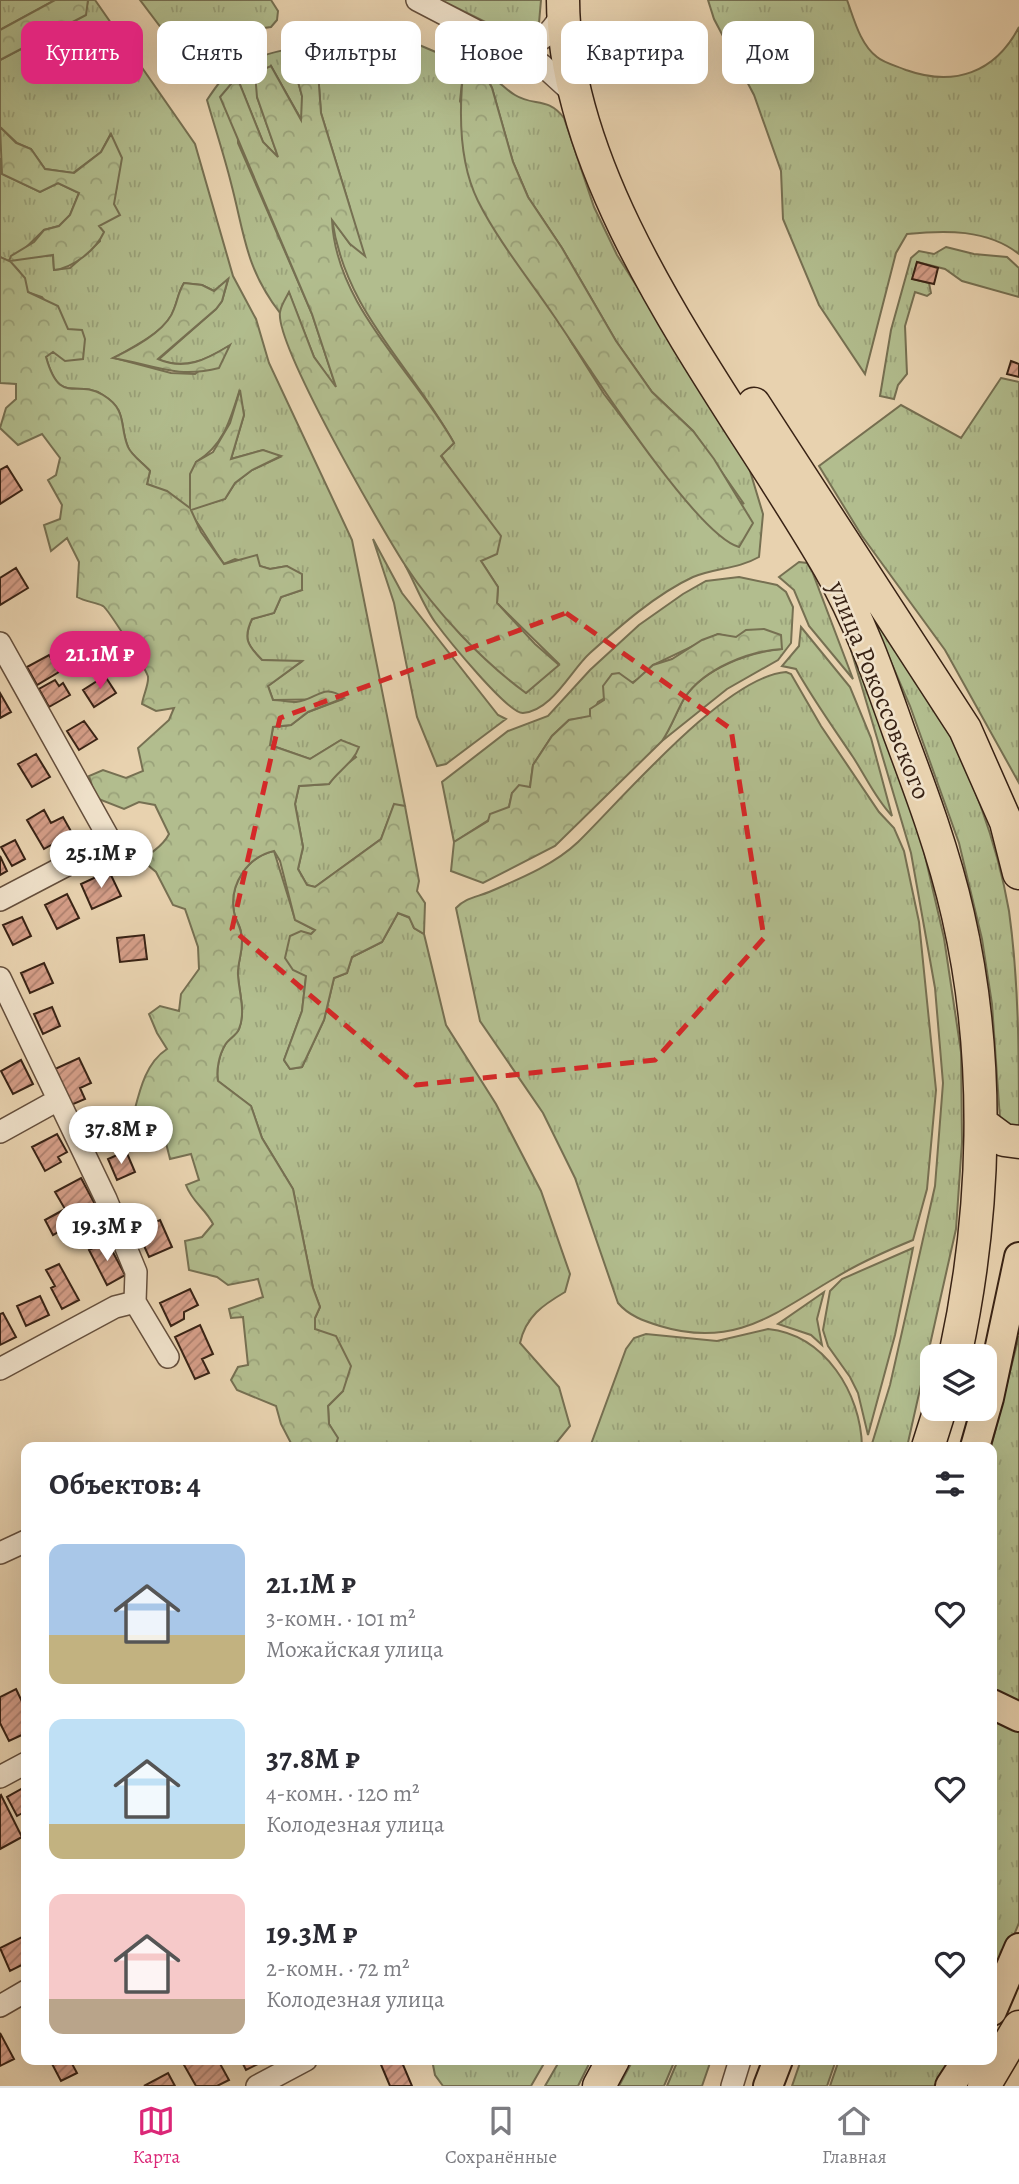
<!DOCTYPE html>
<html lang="ru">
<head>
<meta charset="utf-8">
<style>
  :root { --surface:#fff; --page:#f2f2f3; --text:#2b2b33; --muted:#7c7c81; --line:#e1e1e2; --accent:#db2777 }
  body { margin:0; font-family:Alegreya,serif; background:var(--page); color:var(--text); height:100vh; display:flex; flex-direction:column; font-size:26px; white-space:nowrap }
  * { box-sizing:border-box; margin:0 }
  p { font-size:23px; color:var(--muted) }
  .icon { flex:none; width:38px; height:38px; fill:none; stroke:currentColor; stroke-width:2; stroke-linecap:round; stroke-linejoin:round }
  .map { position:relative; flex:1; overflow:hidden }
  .side { position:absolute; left:21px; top:1442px; width:976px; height:623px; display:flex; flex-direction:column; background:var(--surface); border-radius:14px; box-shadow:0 7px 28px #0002 }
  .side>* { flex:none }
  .guide { position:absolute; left:21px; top:21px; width:978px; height:63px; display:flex; gap:14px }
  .controls { position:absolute; left:920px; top:1344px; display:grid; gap:14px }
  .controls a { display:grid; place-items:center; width:77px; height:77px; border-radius:14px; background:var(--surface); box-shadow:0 7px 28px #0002; font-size:35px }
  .price { position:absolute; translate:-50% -60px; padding:0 16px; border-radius:24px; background:#fff; color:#222; font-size:23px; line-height:46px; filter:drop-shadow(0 2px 4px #0008) }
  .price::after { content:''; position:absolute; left:50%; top:42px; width:21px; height:16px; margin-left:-10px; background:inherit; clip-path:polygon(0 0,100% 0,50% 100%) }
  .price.current { background:var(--accent); color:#fff }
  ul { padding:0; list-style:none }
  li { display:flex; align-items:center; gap:21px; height:175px; padding:0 28px }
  li span { display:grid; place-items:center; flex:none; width:196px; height:140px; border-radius:14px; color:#555 }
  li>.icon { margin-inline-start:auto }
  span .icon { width:84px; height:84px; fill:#fffc; stroke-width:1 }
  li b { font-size:30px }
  h2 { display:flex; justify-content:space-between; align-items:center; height:84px; padding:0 28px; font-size:30px }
  .tag { padding:0 24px; border-radius:14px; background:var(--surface); box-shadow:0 7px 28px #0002; font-size:24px; line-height:63px }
  .tag.current { background:var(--accent); color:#fff }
  .dock { display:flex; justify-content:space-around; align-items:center; height:98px; border-top:2px solid var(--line); background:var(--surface); font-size:19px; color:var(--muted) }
  .dock a { display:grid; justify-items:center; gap:4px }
  .dock .current { color:var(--accent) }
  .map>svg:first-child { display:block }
</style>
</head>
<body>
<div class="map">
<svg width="1019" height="2086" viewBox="0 0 1019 2086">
  <defs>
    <pattern id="grass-tufts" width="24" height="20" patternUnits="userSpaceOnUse" patternTransform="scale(1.75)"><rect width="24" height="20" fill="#b2bd8e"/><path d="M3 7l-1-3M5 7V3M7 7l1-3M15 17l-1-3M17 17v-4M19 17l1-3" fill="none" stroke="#9aa27a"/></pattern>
    <pattern id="forest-crowns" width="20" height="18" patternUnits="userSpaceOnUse" patternTransform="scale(1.75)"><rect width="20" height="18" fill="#b2bd8e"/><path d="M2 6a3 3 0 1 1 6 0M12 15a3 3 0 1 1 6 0" fill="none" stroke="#9aa27a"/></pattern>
    <pattern id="building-hatch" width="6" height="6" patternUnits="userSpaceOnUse" patternTransform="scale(1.75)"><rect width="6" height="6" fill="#d59e88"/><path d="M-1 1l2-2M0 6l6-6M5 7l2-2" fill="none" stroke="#ae806e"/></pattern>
  </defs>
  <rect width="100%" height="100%" fill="#e8d2af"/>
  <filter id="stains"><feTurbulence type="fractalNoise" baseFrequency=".00286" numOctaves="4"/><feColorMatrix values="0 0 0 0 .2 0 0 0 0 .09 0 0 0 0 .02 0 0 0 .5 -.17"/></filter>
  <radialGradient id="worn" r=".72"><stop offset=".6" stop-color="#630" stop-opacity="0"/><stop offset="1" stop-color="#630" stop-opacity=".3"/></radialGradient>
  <path fill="url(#grass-tufts)" stroke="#767052" stroke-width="2" fill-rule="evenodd" d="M0,0H55L0,30Z
    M88,0H95L195,144L233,276L256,319L269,363L352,540L405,806L394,805L381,839L315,887L307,885L298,869L303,847L295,804L299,786L329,784L338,771L356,757L341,740L310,759L270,745L273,727L291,725L308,712L343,699L273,700L268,686L301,662L262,660C247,645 243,638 252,619L274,613L281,597L302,590L287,566L270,569L235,559L224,564C197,526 194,502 147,484L150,471C144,464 131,455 128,447C119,426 128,410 103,395C76,378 60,407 46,357L68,330L42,297L27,292C25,275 16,264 0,257V158L3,174L40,192L58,183L79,193L70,215L59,226L44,230L14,259L53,255L54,270L70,268L100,241L98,226C124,191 119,175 110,135L101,152L73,173L45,169L31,149L17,143L0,127V60L85,15ZM228,280L222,301L216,309L158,360C186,369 204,361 229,346L195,374L171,373L114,358C132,347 167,332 174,309C178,299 178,293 184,283L202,285L214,291ZM239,392L244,415L231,459L263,450L280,457L252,470L235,483L225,499L191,509L196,462C223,446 230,421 239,392Z
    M140,0H271L278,11L277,20L271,27L171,41Z
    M441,0H541L539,23L530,36L516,37Z
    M708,0H847C854,19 860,44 877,57C884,63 897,66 906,70C954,87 995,73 1019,27V254C987,229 945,230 907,234L896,253L865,374L819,305L783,219L781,171L754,95L714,19Z
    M405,39L464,64L460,101L570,340L604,394L646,449L744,504L693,431L652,392L616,341L562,248L528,197L513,162L492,88L484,73C498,79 503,88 515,95C534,107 547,96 564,118L594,207L617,255L747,461L763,514L759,557C738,569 715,568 693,577C656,594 619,627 590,653C571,670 552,711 523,713C508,714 446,637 435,622C423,605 415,583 405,565L464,638L526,693L559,664L497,603L498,587L481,561L468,495L441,455L454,443C411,365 345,312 332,219L350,244V208L321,113L317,59L292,60L302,96V121L271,66L257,97L279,159L263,142L237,78L238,143L312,314L337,390L314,357L289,293L280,313C245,267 245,236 231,183C224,155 215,128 207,100C215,88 223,76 235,68C260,53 311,41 340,47C352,50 362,56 376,58L387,40Z
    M946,247L974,254L1007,257L1019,268V297L962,281L945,269L917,262L913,279L929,283L931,293L927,296L915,292L905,326L907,374L898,385L894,399L880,396L891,330L911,258L919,251L934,254Z
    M1001,378L1019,382V783L945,650L862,536L819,466L901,405L961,438Z
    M373,539L402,593L498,715L506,719L446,764L437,766L417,717L394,603Z
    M799,562L807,563L812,571L853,679L809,626L794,590L779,577Z
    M739,577L777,585L786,592L793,607L791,643L778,660L727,689L662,741C672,726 677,710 685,697C705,668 749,652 782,649L718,634L653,665L640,678L598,702L591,717L569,720L552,736L533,765L530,787L512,793L509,807L454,842L442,782L508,731L548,716L590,670L639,625L683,594L706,581Z
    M862,595C886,632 913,668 935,707C970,768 997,842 1009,911C1019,983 1019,1057 1019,1130L1000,1119L992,1004L982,939L959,843L910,706Z
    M838,606L919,830L944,938L961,1052L962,1142L956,1229L907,1447H871L890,1385L935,1186L943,1083L935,988L911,853Z
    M801,627L850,687L871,738L892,816C875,798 866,777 853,757C833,727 814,701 796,669L782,666L799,646Z
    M786,672L791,674L821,726L879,812L894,828L904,851L919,922L936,1090L927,1189L913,1240C886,1251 859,1263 835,1278C775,1313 735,1349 660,1326C644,1321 629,1316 618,1303L575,1178L543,1113L480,1021L456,908C465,898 477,897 489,892C519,879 554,865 578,842C622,799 726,676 786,672Z
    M274,851L295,919L316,931L311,934L302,1011L284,1060L290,1069L302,1067L324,1020L334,978L347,973L352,957L382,942L398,913L410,918L414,928L424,934L446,1025L496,1104L541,1191L570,1274L565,1292C543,1305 526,1316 520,1343L559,1387L570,1426L553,1447H335L337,1438L329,1424L328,1406L343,1391L315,1329V1318L320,1307L313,1288L293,1189L262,1138L251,1106L218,1081C216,1070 219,1055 225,1045C228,1039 237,1035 239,1029C246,1012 239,992 238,975C237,961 245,949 241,932C240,925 235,919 234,912C229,884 247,857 274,851Z
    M913,1248L895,1335L868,1435L858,1393L850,1377L828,1346L823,1330L830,1291L842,1279Z
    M824,1292L817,1319L822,1345L811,1335L778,1324Z
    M768,1329C825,1335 861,1393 862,1447H590L626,1349L634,1338L646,1334L717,1341Z
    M1019,1336V1702L992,1692L991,1447Z
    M992,1716L1019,1732V1923L992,1987Z
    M432,2060H546L531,2086H443L435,2075Z
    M560,2060H591L578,2086H545Z
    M633,2060H675L664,2086H619Z
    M678,2060H711L702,2086H667Z
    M801,2060H836L827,2086H792Z
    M839,2060H953L934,2086H830Z"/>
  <path fill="url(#forest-crowns)" stroke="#767052" stroke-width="2" d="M55,0H88L86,15L0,60V30Z
    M300,54L317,58L321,113L365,256L350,244L332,220C336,307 415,372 454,443L441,456L501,536L497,554L481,561L498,587L497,603L535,644L559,665L526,693C482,661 435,611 405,565C382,529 275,345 280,312C281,305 286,298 289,292L314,357L336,387L312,314L220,97L237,77L263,142L278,157L257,97L255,73L271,66L301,120L302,96L292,60Z
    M464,64L484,73L492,88L513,162L528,197L562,248L616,341L652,392L693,431L714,459L753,523L739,547C695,535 585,361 554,316C529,279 498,241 478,201C458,161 459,107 464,64Z
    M0,127L16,143L31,149L45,169L74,173L101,152L111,134L122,158L114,204L120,215L99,226L104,232C96,250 73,268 54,270L53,255L10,261L25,278L28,292L58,306L68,329L82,330L85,339L83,359L65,361L53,352L46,357C60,407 76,378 103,395C128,410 119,426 128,447C131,455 144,464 150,471L147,484L167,491L190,508V474L196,462L213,452L230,423L240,390L244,415L231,459L263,450L281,456L252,470L235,483L225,499L191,510L201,532L224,564L257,555L260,566L270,569L287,566L302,574V590L281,597L274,613L252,619C243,638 247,645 262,660L302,661L268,686L273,700C280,700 289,702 296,702C317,700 323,682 344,698L308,712L291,725L273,727L270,745L310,759L341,740L359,747C354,762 338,771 329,784L299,786L295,804L303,847L298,869L307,885L315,887L381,839L394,804L405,806L419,881L417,891L425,903L424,934L414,928L409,917L398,913L382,942L352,957L347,973L334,978L324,1020L302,1067L290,1069L284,1060L302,1011L306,976L293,970L285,958L290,936L301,931L311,934L315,930L295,920L280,861L274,851C247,857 229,885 234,912C235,919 240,926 241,933C245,949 237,961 238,975C239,993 246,1012 239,1029C237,1035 228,1039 225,1045C219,1055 216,1071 218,1081L251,1106L262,1138L293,1189L313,1288L320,1307L315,1318V1329L336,1336L351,1366L343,1391L328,1406L329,1424L338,1438L335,1447H293L281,1424L276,1406L237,1390L231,1380L238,1367L248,1365L243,1317L231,1318L229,1309L263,1297L258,1279L228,1285L217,1277L189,1270L185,1241L202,1237L213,1224C205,1208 192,1202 186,1185L199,1180L191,1154L170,1159L165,1139L143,1141L132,1120C139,1094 144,1064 167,1049L157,1033L149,1014L160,1006L179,1011L181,994L199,969L198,947L185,909L173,905L156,872L143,861C152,850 162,848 169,834L155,805L139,802L124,809L96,798L89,776L103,770L126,778L143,771L138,748L169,720L174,708L156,711L142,704C143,696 149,684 148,677C148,672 108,609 103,606C95,602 86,602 77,597L79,562L67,538L51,551L44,525L60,519L62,505L48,480L56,475L60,458L42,434L18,445L0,428L6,408L16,399V384L0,383V257L9,261L11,256L34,242L44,230L59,226L70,215L79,193L58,183L40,192L2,174Z
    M228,279L222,301L216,309L158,359C185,371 206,360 230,345L219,368C177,379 154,365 113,358C132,349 167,331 174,309C178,299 178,293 184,283L202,285L214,291Z
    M764,629L781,635L782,649C749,651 705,668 685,697C677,710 672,726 662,741L555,846L483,883L451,871L454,842L488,821L490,814L509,807L512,793L519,785L530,787L533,765L552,736L569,720L590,716V709L604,700L603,686L612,674L619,673L633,683L653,665L672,659L702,640L718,634L736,637L746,630Z"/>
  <path fill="url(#building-hatch)" stroke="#392315" stroke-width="2" d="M917,262L938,268L934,284L912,279Z
    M1011,361L1019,364V377L1007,374Z
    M7,466L22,490L0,504V470Z
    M16,568L28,588L0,605V578Z
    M49,655L59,672L37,685L27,667Z
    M105,676L116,693L94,707L83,690Z
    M55,680L59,686L63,683L70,695L49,707L39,689Z
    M0,693L11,712L0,718Z
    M84,721L97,739L79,750L67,731Z
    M36,754L50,777L32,787L18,764Z
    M44,810L51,823L63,817L72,833L44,849L27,820Z
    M15,840L25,859L12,866L1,847Z
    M0,856L7,871L0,875Z
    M109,871L121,896L92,909L81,884Z
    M67,894L79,918L57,929L45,905Z
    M22,917L31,936L13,945L3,925Z
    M144,935L147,959L120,962L117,938Z
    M44,963L53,983L30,993L21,973Z
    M52,1007L60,1026L43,1034L34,1014Z
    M79,1058L91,1083L80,1088L85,1099L71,1105L55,1069Z
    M21,1060L33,1084L13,1094L1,1071Z
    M106,1112L112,1129L90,1138L83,1120Z
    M57,1134L67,1152L58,1157L61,1162L45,1171L32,1147Z
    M126,1151L135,1172L117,1180L108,1159Z
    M81,1178L106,1225L80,1239L72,1224L53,1235L45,1220L65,1209L55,1192Z
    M160,1220L172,1247L149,1257L137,1230Z
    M107,1241L125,1275L107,1285L89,1250Z
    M59,1264L79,1300L62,1309L51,1288L55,1286L46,1270Z
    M190,1289L198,1305L184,1312V1319L171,1326L160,1303Z
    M40,1296L49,1315L26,1326L17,1306Z
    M3,1313L16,1337L0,1345V1314Z
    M200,1325L213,1354L202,1359L209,1373L195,1379L175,1337Z
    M16,1689L26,1710V1733L9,1741L0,1723V1697Z
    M25,1787L26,1811L17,1816L7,1797Z
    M1,1795L22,1837L0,1849V1796Z
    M22,1937L26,1946V1963L10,1971L0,1948Z
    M0,2033L14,2059L0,2066Z
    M50,2060H70L77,2073L61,2081Z
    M194,2060H218L229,2080L217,2086H196L184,2065Z
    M241,2060H266L246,2070Z
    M379,2060H401L412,2086H390Z
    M168,2073L175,2086H144Z"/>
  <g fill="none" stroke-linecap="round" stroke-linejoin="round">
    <g stroke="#654f3c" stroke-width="24">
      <path id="minor" d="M417,0L542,65L576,96
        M513,48C540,46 549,35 563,13
        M0,643L111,842L0,900
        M0,978L106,1199L136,1272L135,1302L168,1357
        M0,1132L56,1101
        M0,1369L115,1307L135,1302
        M0,1553L26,1541
        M0,1777L26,1763
        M0,2006L26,1991
        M257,2086L306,2060
        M732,2086L740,2060"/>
    </g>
    <g stroke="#392315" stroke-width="32">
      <path id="major" d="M975,1447L989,1398L1019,1257
        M992,1704L1019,1717
        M992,2011L1019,1948
        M768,2086L778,2060
        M950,2086L967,2060"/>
    </g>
    <g stroke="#392315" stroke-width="35">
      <path id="highway" d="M563,0C564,197 734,402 829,567C860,620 880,678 900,735C922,794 944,853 958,915C991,1059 986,1213 955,1356
        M754,404L965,729L1006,822L1019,873
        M981,1123L1004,1140L1019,1142
        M928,1447L940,1409
        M599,2086L613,2060
        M984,2086L1019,2027"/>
    </g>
    <use href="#minor" stroke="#f0e2cb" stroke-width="21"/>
    <use href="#major" stroke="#e8d2af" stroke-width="28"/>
    <use href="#highway" stroke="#e8d2af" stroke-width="32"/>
  </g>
  <path fill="none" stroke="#d62828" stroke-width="5" stroke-dasharray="14 9" stroke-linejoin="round" d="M566,613L731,729L764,938L655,1060L416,1085L232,929L280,718Z"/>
  <g text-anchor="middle" stroke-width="5" stroke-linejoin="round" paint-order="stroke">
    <g font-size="26" fill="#392315" stroke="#f0e2cb">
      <text transform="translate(880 690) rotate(68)" y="9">улица Рокоссовского</text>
    </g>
  </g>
  <rect width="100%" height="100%" filter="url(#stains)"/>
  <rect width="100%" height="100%" fill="url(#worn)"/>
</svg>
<div class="controls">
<a><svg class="icon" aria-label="layers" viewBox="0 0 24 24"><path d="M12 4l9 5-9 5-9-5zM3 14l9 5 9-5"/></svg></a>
</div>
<b class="price current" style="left:100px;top:691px">21.1M ₽</b>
<b class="price" style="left:101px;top:890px">25.1M ₽</b>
<b class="price" style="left:121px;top:1166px">37.8M ₽</b>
<b class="price" style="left:107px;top:1263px">19.3M ₽</b>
<div class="guide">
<a class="tag current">Купить</a>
<a class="tag">Снять</a>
<a class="tag">Фильтры</a>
<a class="tag">Новое</a>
<a class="tag">Квартира</a>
<a class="tag">Дом</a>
</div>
<section class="side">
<h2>Объектов: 4<svg class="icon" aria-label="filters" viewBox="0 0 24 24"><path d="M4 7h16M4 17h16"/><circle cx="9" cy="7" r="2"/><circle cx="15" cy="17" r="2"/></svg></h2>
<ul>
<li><span style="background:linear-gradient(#a9c7e8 65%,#c2b280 0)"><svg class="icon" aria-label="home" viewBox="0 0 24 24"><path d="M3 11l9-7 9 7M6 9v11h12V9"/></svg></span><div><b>21.1M ₽</b><p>3-комн. · 101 m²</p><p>Можайская улица</p></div><svg class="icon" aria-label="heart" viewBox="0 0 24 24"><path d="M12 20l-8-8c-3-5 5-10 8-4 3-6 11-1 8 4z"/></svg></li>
<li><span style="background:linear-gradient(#bfe0f5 75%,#c2b280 0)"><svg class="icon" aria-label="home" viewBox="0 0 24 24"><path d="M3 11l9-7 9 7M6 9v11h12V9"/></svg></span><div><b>37.8M ₽</b><p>4-комн. · 120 m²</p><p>Колодезная улица</p></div><svg class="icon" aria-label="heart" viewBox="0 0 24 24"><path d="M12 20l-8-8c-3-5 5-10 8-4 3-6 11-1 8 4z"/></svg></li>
<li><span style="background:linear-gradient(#f6c9c9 75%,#b9a48a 0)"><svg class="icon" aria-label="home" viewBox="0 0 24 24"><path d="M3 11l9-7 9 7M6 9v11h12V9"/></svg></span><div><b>19.3M ₽</b><p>2-комн. · 72 m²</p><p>Колодезная улица</p></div><svg class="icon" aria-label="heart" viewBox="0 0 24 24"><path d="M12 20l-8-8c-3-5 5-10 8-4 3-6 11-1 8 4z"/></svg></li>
</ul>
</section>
</div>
<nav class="dock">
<a class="current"><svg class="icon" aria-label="map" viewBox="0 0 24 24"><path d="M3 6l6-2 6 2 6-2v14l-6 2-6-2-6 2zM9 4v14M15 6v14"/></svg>Карта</a>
<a><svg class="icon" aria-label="saved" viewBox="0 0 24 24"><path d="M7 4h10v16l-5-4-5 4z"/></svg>Сохранённые</a>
<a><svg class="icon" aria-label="home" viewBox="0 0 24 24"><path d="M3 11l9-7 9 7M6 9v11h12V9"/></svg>Главная</a>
</nav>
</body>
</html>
